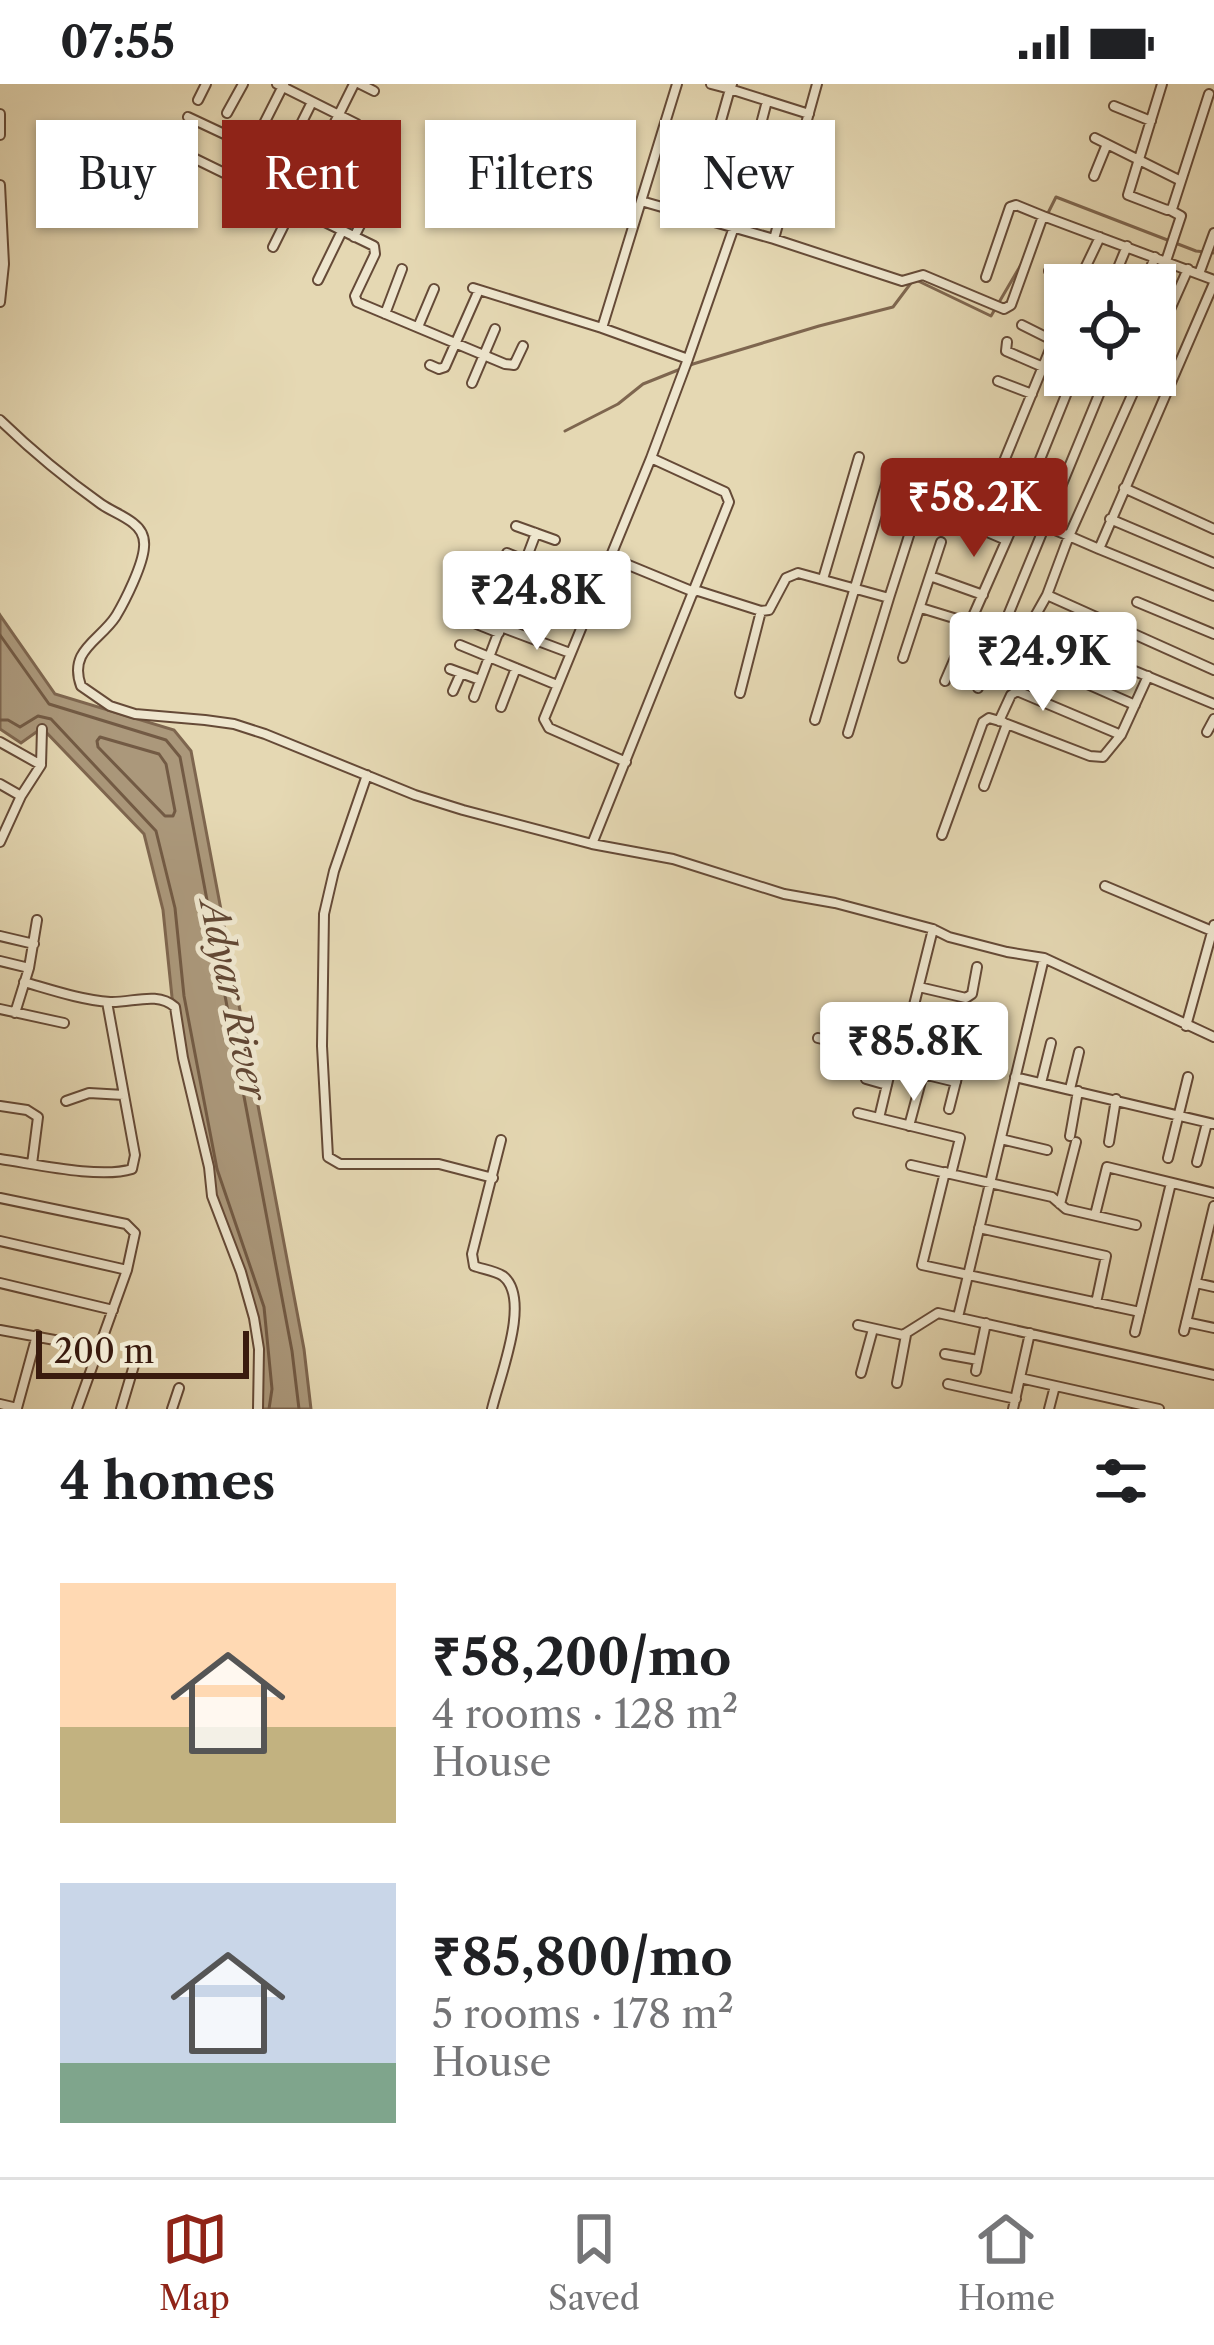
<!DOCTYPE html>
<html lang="en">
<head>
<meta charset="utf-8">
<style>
  :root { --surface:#fff; --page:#f2f2f2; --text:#202124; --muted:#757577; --line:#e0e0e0; --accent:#8f2418 }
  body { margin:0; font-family:"Libre Caslon Text",serif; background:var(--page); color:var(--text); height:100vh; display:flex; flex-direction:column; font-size:45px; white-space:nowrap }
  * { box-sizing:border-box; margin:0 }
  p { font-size:39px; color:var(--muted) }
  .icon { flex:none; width:66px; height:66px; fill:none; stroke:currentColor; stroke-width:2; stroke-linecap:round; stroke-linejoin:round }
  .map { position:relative; height:1325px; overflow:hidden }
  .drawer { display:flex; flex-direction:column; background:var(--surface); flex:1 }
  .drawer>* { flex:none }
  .hud { position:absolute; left:36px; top:36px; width:1143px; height:108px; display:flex; gap:24px }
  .buttons { position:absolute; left:1044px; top:180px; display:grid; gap:24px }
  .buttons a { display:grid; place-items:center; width:132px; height:132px; border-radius:0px; background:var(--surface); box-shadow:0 3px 9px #0004; font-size:60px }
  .scale { position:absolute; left:36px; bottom:30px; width:213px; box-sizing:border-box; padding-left:12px; border:6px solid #3a1b0e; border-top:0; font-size:33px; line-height:42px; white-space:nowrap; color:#3a1b0e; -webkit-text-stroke:9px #eee6ce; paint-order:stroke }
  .price { position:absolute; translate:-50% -102px; padding:0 27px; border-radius:12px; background:#fff; color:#222; font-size:39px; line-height:78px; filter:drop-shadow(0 3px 6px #0008) }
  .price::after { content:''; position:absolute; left:50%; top:72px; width:36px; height:27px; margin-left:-18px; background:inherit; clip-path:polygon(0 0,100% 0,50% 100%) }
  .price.selected { background:var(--accent); color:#fff }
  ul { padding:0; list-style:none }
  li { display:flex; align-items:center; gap:36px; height:300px; padding:0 60px }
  li span { display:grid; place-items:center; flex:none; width:336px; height:240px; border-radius:0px; color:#555 }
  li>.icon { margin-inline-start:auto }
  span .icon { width:144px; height:144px; fill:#fffc; stroke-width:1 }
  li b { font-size:51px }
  h2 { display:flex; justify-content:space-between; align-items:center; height:144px; padding:0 60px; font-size:51px }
  .tag { padding:0 42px; border-radius:0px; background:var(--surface); box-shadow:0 3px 9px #0004; font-size:42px; line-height:108px }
  .tag.selected { background:var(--accent); color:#fff }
  .status { display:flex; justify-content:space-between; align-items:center; height:84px; padding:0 60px; background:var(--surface); direction:ltr }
  .status svg { height:33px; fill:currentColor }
  .tab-bar { display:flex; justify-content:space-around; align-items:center; height:168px; border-top:3px solid var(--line); background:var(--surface); font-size:33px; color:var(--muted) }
  .tab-bar a { display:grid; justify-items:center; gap:6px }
  .tab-bar .selected { color:var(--accent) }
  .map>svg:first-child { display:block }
</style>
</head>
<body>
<div class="status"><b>07:55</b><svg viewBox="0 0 49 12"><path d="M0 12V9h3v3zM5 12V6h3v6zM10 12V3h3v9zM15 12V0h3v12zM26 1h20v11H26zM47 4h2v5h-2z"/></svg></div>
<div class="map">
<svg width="1214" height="1325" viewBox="0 0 1214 1325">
  <rect width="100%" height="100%" fill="#e5d8b3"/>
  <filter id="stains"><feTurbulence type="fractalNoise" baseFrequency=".00167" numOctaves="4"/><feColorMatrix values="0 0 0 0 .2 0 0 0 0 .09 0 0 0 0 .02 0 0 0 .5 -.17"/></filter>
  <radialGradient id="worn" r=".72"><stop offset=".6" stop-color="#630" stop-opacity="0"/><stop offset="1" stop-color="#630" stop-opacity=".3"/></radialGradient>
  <path fill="#ab987b" stroke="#7e664f" stroke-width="3" d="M0,531L55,610L174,646L191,667L304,1265L311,1325H256L261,1306L252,1225L206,1088L172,913L163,826L144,750L42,644L21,659L0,645Z"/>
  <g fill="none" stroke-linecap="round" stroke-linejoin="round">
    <path stroke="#725a44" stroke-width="3" d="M0,551L49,620L166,656L180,673L292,1267L299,1325
      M0,636H8L20,643L38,632L51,635L156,747L175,824L184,912L217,1085L264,1223L272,1305L269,1325
      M100,653L159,670L166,680L175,727L173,732H165L98,663L97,657Z"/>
    <path stroke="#7e664f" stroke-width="3" d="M1046,133L1056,113L1196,167L1214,169
      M565,347L618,320L643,300L693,280L819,242L893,223L914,195L991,232L1022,179"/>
    <g stroke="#654a37" stroke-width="12">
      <path id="minor" d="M277,0L357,40
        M360,0L374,7
        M711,0L730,5L732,0
        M1162,0L1128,111L1167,126L1172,125L1209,10
        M198,16L206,0
        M1114,22L1151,37
        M227,29L243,0
        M0,30V51
        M188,33L252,63
        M1095,54L1181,97
        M173,64L374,162L375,170L355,212L357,218L505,280L514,281L523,262
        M1094,92L1107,60
        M236,95L284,0
        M0,101L4,180L0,218
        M266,110L312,18
        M641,117L774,155L902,197L923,191L1004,225L1011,221L1043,132L1214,196
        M694,132L730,5L809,30
        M325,138L346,97
        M354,153L375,112
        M774,155L817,0
        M273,163L354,0
        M1166,177L1181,132L1170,126
        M1049,187L1078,198
        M1199,190L1214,149
        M986,193L1010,123L1016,121L1043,132
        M318,196L342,147
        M1214,199L1099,465L1069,452L1047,511L1029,543L1214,620
        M1077,201L1100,153
        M1111,201L1127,162
        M1144,201L1155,173
        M473,204L602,244
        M385,230L402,185
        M1022,241L1054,257
        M418,243L434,205
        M1007,258L1006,267L1043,283
        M1155,259L1188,185
        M688,275L734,143L767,17
        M430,281L439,285L445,283L479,206
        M1074,291L1018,430L1069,452L1141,291
        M998,297L1032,310
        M472,299L495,245
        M0,336C31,366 66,395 101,420C111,427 123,431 133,439C141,445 145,453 144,463C143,481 125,517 116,532C100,557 68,566 81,602L110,622L135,630L205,636L234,640L265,650L415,711L463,726L592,760L673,775L784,810L835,819L933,845L949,853L1007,868L1044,874L1214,953
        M1124,404L1214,445
        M955,434L1006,456
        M1110,435L1214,479
        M516,442L555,456
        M1099,465L1214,512
        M507,469L544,484
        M609,473L694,508
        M495,492L533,506
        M930,492L983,511
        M823,495L859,373
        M695,506L761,527L769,526L786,494L798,489L889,514L928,392L942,395L988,416L1065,229
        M1047,511L1214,586
        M482,514L508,524
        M1137,518L1214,550
        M921,524L970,539L945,597
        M469,537L499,549
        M970,539L1018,430L988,416
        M501,543L570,569
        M460,561L557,601
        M903,574L941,458
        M1051,584L1135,621
        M450,585L480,596
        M978,604L1107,291
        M453,607L461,589
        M740,609L761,527
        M474,613L536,449
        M501,623L516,584
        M815,636L891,384
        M999,637L1011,611L1017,607L1121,651
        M1207,648L1214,635
        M848,649L889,514
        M0,658L41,681
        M626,678L549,644L544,635L651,374
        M367,691L334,787L324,830L322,962L328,1073L340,1080H439L493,1094
        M0,700L21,712
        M984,702L1007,640L1090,672L1103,673L1121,651L1148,592
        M942,751L983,638L989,634L1003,638
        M0,758L21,712L41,681L42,645
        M592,760L729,418L725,408L651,374L688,275L602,244L677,0
        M1105,802L1212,847
        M0,852L34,860
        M0,877L29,884
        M24,898C52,906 81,916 110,918C132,919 157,907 175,923L183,974L209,1083L212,1112L241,1188L254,1234L259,1265L258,1325
        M919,903L966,914L972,910L977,883
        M0,925L64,939
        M832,925L984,962
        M15,929L29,884L37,836
        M1186,942L1214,841
        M818,954L901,973L933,845
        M848,989L854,963
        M1015,993L1214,1040
        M866,995L887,1001
        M1041,999L1051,959
        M1070,1005L1079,968
        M66,1017L89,1009L124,1011
        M0,1022L27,1026L38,1033L32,1080
        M949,1025L966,958
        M858,1029L960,1054L951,1090
        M879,1034L890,988
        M909,1042L923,990L956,998
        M1070,1052L1078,1007
        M1001,1055L1047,1066
        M1109,1058L1116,1015
        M1168,1074L1188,993
        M0,1075C35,1080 100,1095 132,1085L135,1071L107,918
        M1197,1078L1207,1039
        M911,1081L1052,1113L1066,1125L1136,1141
        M945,1088L922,1181L1140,1228
        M0,1114L126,1140L135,1149L127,1186L77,1325
        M1060,1120L1076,1058
        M1095,1131L1107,1083L1214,1109
        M979,1144L1106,1172L1096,1219
        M0,1157L127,1186
        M0,1199L113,1226
        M1196,1199L1214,1203
        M958,1233L1044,874
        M1186,1238L1214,1244
        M858,1241L903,1251L938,1229L1214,1291
        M0,1246L98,1264
        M1184,1247L1214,1122
        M1135,1248L1171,1099
        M945,1270L978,1276
        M976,1287L986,1239
        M861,1289L873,1245
        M1020,1294L1159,1325
        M897,1299L906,1251
        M948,1300L1016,1315
        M0,1320L17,1324L37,1251
        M121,1325L135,1278
        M172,1325L179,1304
        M492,1325C499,1294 532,1215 503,1192C496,1187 482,1185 474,1182L472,1170L501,1056
        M1013,1325L1030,1249
        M1049,1325L1055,1302"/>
    </g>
    <use href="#minor" stroke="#eee6ce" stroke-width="8"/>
  </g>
  <g text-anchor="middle" stroke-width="10" stroke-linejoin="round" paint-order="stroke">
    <g font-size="36" font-style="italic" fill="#624734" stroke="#eee6ce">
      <text transform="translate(234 916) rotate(78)" y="13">Adyar River</text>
    </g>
  </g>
  <rect width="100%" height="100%" filter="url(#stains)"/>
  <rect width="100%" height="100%" fill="url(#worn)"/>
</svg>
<div class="buttons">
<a><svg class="icon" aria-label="locate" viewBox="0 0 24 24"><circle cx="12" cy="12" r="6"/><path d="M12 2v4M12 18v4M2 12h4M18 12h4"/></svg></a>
</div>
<div class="scale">200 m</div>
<b class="price selected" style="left:974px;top:476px">₹58.2K</b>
<b class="price" style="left:537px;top:569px">₹24.8K</b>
<b class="price" style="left:1043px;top:630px">₹24.9K</b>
<b class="price" style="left:914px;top:1020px">₹85.8K</b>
<div class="hud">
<a class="tag">Buy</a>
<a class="tag selected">Rent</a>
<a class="tag">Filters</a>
<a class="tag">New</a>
</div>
</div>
<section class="drawer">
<h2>4 homes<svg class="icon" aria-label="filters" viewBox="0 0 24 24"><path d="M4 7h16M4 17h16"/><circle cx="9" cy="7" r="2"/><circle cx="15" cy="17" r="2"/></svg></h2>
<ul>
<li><span style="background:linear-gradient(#ffd9b3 60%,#c2b280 0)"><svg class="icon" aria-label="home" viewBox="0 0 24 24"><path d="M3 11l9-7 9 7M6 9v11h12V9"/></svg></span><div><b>₹58,200/mo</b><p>4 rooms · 128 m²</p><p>House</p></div></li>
<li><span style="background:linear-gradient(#c9d6e8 75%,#7fa58c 0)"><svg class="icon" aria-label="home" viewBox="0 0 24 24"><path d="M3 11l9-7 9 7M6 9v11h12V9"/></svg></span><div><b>₹85,800/mo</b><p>5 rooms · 178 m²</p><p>House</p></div></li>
</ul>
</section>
<nav class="tab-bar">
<a class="selected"><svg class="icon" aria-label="map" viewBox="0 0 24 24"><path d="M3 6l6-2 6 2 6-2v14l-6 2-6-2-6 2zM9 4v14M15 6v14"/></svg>Map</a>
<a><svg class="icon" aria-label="saved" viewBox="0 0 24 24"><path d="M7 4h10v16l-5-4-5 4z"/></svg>Saved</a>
<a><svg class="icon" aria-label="home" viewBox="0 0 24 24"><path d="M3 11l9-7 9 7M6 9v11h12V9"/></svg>Home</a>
</nav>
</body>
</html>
